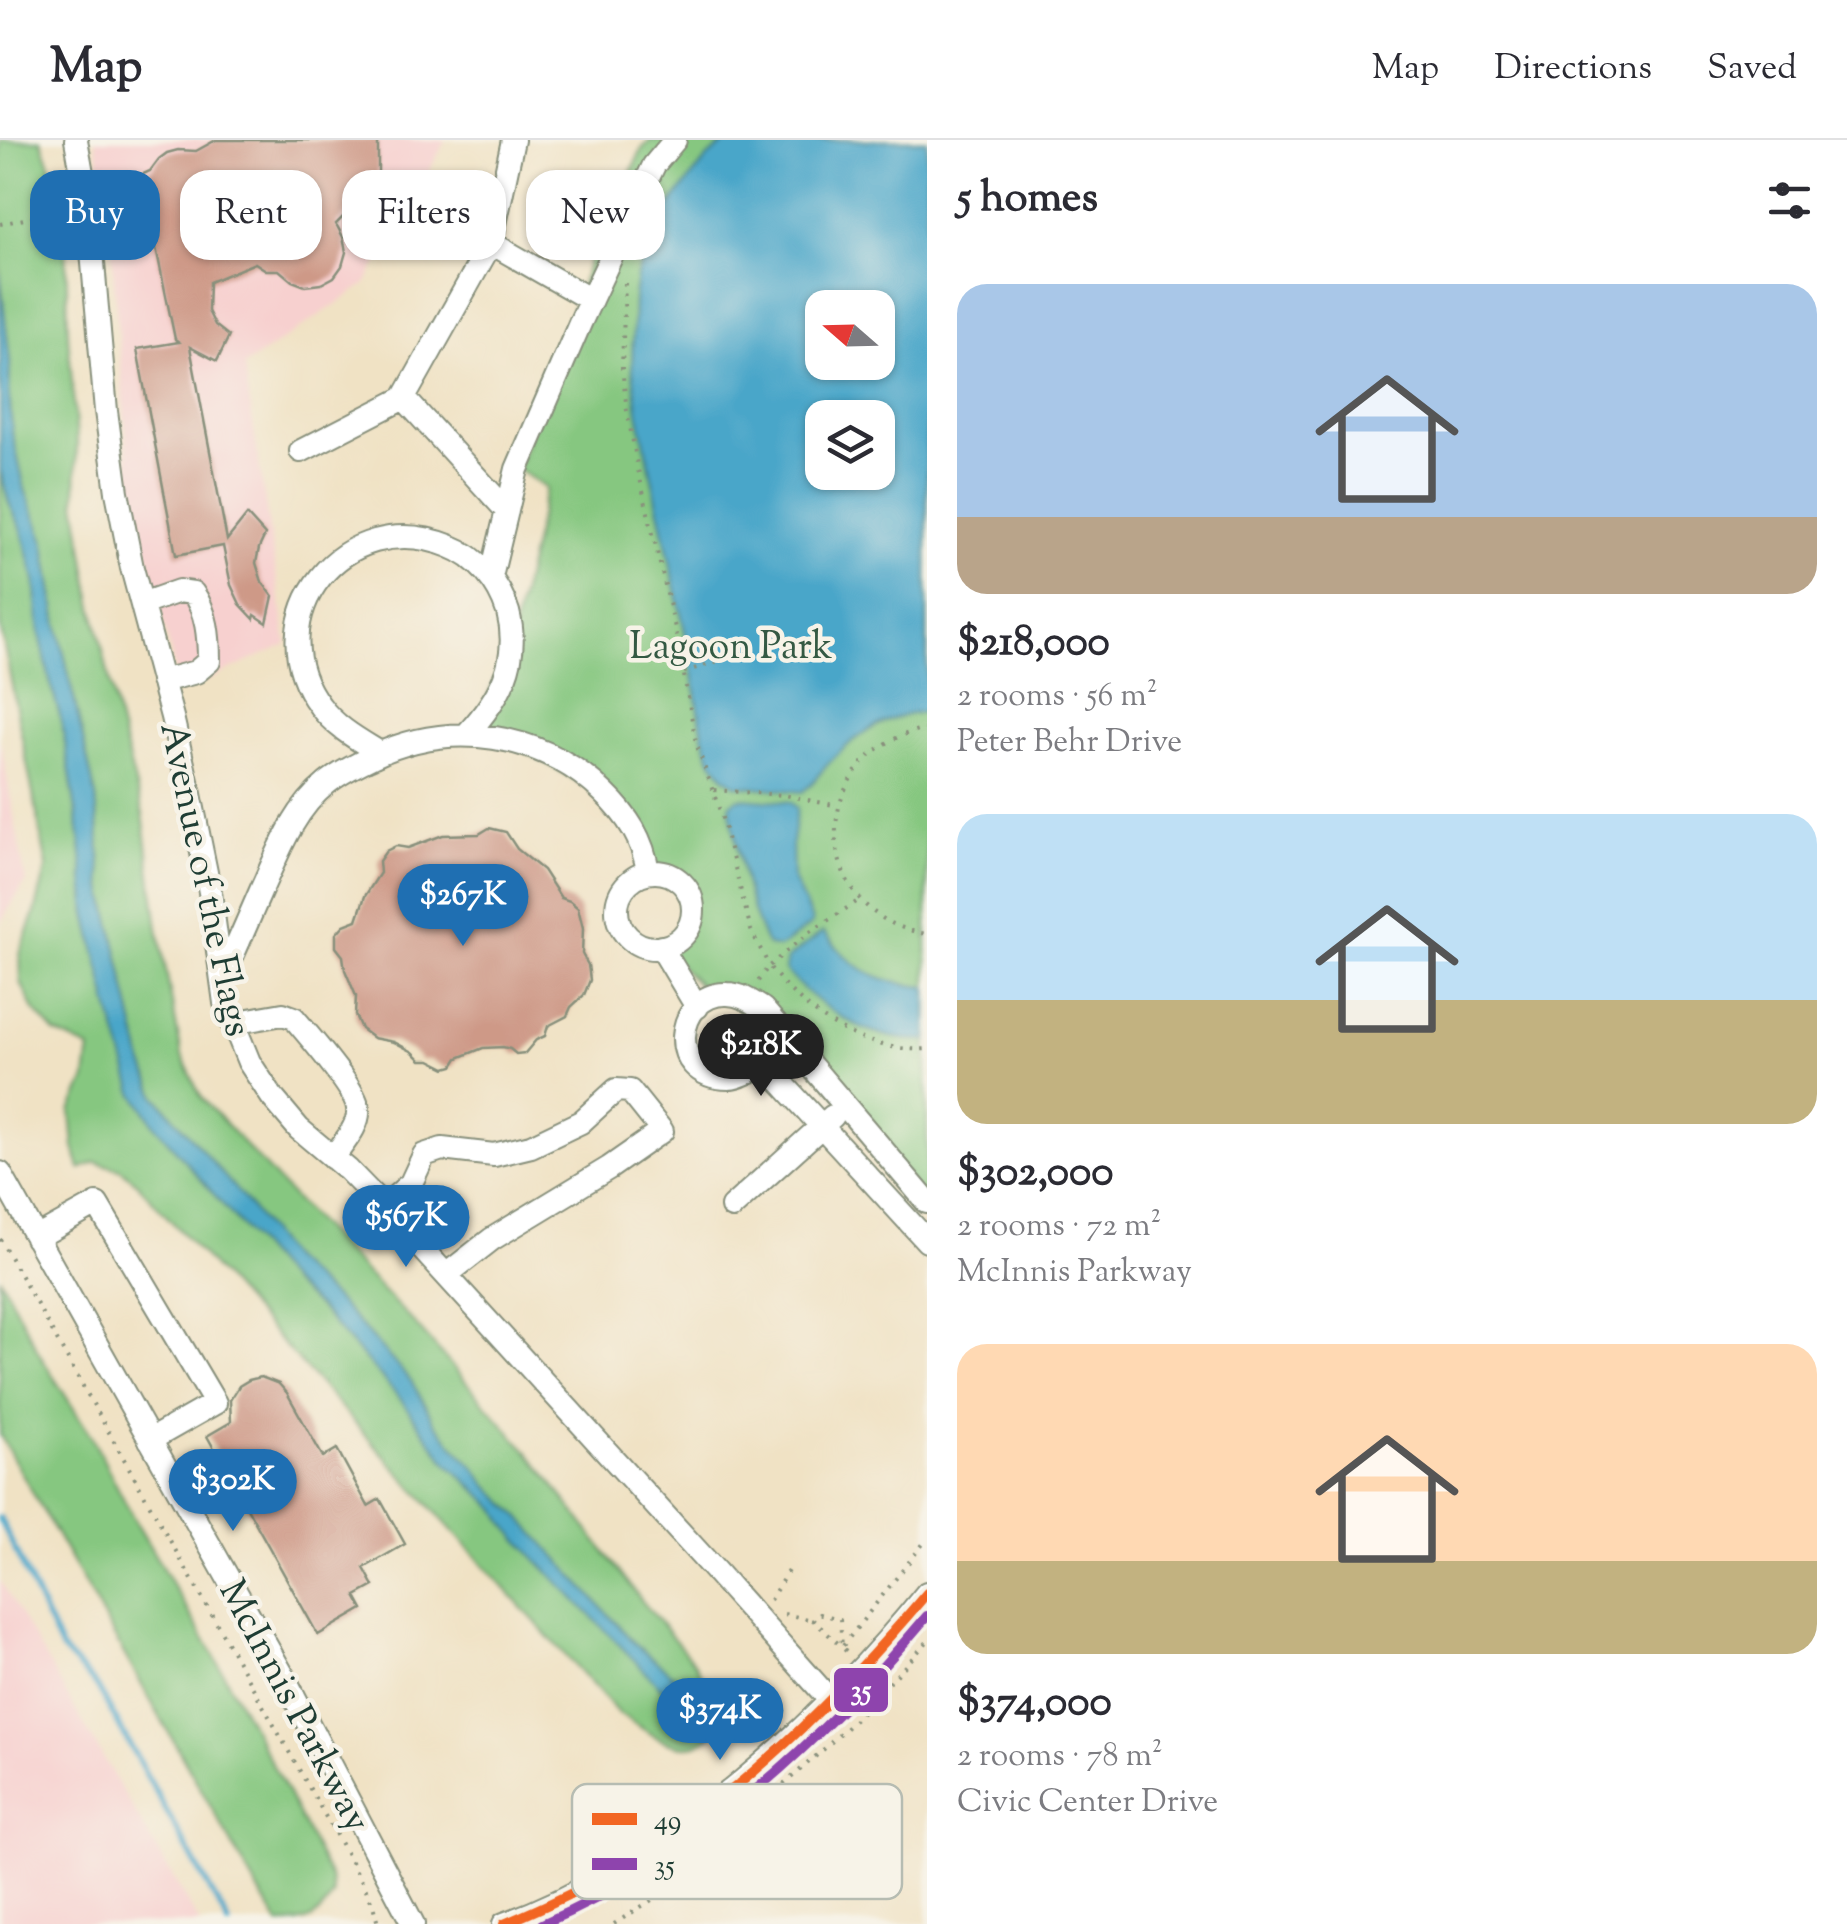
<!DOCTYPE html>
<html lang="en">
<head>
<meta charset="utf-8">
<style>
  :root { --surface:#fff; --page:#f2f2f3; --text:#2b2b33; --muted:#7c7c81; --line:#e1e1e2; --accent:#1f6fb2 }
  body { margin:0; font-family:"Sorts Mill Goudy",serif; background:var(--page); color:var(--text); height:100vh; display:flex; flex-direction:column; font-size:38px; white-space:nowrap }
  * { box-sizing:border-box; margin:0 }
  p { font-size:32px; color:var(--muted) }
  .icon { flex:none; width:55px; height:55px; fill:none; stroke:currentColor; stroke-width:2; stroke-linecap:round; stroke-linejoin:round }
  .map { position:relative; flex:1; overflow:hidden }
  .side { display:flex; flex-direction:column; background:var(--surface); width:920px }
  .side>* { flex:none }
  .top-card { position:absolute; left:30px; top:30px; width:745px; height:90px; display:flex; gap:20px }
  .needle { width:65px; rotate:290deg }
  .controls { position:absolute; left:805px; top:150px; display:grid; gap:20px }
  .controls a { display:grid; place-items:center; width:90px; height:90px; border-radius:20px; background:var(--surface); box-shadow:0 2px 8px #0004; font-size:50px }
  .price { position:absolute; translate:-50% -85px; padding:0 22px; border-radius:35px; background:var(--accent); color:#fff; font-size:32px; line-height:65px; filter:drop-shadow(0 2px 5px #0008) }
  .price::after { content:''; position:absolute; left:50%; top:60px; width:30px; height:22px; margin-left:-15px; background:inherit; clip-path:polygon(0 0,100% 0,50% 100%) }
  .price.active { background:#222; color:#fff }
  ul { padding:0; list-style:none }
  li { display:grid; align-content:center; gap:20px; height:530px; padding:0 30px }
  li span { display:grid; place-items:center; height:310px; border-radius:30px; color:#555 }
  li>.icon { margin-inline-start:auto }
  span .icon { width:180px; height:180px; fill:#fffc; stroke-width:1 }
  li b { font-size:42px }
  h2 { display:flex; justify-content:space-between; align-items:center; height:120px; padding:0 30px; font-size:42px }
  .pill { padding:0 35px; border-radius:30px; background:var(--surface); box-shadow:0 2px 8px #0004; font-size:35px; line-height:90px }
  .pill.active { background:var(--accent); color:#fff }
  header { display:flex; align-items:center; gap:60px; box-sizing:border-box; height:140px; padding:0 50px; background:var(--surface); border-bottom:2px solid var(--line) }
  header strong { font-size:48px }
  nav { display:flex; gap:55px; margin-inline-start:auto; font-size:35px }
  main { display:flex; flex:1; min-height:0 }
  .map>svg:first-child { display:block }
</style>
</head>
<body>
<header>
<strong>Map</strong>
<nav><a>Map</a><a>Directions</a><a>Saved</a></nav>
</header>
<main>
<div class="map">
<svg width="927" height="1784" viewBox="0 0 927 1784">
  <rect width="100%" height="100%" fill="#f7f3e8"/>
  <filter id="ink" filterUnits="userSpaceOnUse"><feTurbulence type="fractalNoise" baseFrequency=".01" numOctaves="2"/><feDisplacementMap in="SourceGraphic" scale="20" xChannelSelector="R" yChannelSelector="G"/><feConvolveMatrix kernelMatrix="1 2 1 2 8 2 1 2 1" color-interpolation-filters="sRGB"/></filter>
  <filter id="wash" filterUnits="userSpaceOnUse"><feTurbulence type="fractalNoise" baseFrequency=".0048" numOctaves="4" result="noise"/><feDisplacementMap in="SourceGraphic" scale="40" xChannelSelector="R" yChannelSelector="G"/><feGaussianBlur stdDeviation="2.25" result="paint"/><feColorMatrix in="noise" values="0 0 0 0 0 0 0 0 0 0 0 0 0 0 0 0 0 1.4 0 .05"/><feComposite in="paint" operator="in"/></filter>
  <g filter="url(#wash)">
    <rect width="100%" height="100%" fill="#f0e2c4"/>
    <path fill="#f7d0cf" d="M95,0H446L366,144L244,226L287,504L180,553L129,334L109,75Z
      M0,598L26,742L0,783Z
      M0,1440L200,1784H0Z"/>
    <path fill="#86c780" stroke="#52825a" stroke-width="2.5" fill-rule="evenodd" d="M0,0H41L55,37L66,102L68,196L77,300L76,362L92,462L120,587L143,674L158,788L182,916L201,957L298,1063L414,1183L534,1319L642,1461L695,1524L719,1568L724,1583L720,1587L673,1535L637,1506L518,1375L487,1345L472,1324L461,1314L435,1283L411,1241L341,1165L289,1118L243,1058L156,956L142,919L102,743L96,658L59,491L44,399L25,350L12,292L9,253L10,222L0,134Z
      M651,0H927V1062L763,869L707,853L661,807L679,799L690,783L692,763L684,745L668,734L659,731L610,659L502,598L479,580L512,495L546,348L517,329L590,119L642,9ZM822,168H878V222H822ZM822,278H878V332H822Z
      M0,331L9,363L22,390L35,440L41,494L50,541L62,583L81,702L87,774L134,953L157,988L291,1144L317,1166L399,1257L448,1324L497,1369L505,1384L675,1562L689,1581L710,1597C705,1600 701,1603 695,1605C670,1611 640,1586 619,1574L134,1040L120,1029L96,1022L80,1029L74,1007L71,971L86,939L90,909L55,893L34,870L21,843L20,814L35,773L47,726L0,485Z
      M0,1137L41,1217L91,1296L136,1383L212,1512L288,1654L331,1740L333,1755C318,1780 308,1784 279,1784L258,1750L0,1295Z"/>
    <path fill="#4aa6c9" stroke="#34727e" stroke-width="2.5" fill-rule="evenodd" d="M729,0H927V572C887,574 856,594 829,623C819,633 813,645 802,652L736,645L725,637L711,619L703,595L689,511L638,272L632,225L634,158L637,136L648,100L656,83L707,18ZM822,168H878V222H822ZM822,278H878V332H822Z
      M0,134L10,222L9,253L12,292L25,350L44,399L59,491L96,658L102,743L142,919L156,956L243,1058L289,1118L341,1165L411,1241L435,1283L461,1314L472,1324L487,1345L518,1375L637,1506L673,1535L720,1587L710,1597L689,1581L675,1562L535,1418L505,1384L497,1369L448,1324L399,1257L317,1166L291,1144L157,988L134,953L109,866L87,774L81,702L62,583L50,541L40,494L35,440L22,390L9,363L0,330Z
      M740,658L790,662L797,668L792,702L793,739L812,780V784L779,808L768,806C746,766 740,715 730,671L731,663Z
      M823,792C833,801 840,813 851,821C871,838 902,845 927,847V900C872,902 821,871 785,830L787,819Z"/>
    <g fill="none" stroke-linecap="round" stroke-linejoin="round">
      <path stroke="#4aa6c9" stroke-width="6" d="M0,1378L61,1509L97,1546L229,1784"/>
    </g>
    <g id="blocks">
      <path fill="#ce9987" d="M216,0H378V41L369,48H349L348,72L336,84L343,97L346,112L342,126L334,137L321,144L305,146L292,141L279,130H266L255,123L209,142L208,171L215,185L229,196L217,221L190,207L227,400L247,375L265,395L259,408L256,423L262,442L273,456L267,483L255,475L254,479L240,464L231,445L223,406L176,415L137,209L179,202L175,199L141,35L150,31L159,19L167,13L178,10L196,11Z
        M489,688L506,692L517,709L543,730L561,758L570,761L578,768L583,788L582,814L588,825L590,840L584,855L571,867L567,876L548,886L545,896L536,900L525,913L516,914L510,909L503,907L483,908L458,918L453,926L446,928L430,920H421L413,912L394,902L373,898L361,889L355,875L356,856L345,830L343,816L336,807V794L344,785L357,780L365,756L380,733L379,721L386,711L396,706L408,708L443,695L479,694Z
        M261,1237L279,1244L287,1253L323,1317L337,1309L368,1366L380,1359L405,1404L364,1428L374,1446L356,1456L363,1469L318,1495L207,1296L231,1282L230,1260L239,1246L249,1240Z"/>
    </g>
  </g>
  <g filter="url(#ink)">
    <use href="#blocks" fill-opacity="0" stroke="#88907c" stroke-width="2.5"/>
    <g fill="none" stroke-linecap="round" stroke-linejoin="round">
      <g stroke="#88907c" stroke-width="26">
        <path id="minor" d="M76,0L88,66L106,271L117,352L132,428L172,577L190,654L210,752L225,863L249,922L272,957L299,989L348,1030L384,1067L709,1424L830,1560
          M513,0L491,103L591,160
          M491,103L404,258L507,371
          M301,311L404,258
          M491,437L517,329L581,181L654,25L675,0
          M142,464L179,451L193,453C207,472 209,497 209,521L196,532L162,541
          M380,613C359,600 335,587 320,566C254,478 344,364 449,406C478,417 499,443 508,472C521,522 499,559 466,595
          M617 770a38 38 0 1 1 76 0a38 38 0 1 1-76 0Z
          M661,807L697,867
          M222,839C236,808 249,778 262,748C279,711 293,671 326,644C339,633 356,625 372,617C450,579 542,592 604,653C628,676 643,699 648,732
          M232,883L283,874L294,878C308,895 357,950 358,969C360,986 342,1004 333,1018
          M0,1033L286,1541L413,1784
          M927,1062L763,869C752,862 741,854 727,854C676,852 663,938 729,938C739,938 750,931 759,927L771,931L927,1101
          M384,1067L411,1043L424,1015L442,1009L494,1015L531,1006L581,982L616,950L630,951L662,991L609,1028L492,1099L446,1135
          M732,1067L833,976
          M36,1098L97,1064L215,1263L150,1300
          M504,1784C666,1725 820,1586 927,1453"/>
      </g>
      <path stroke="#88907c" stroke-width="4" stroke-dasharray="2.5 8" stroke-linecap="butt" d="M0,84L64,71
        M625,143L622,228L627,271L639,334L678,501L696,603L721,674L751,790L769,826L807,794L861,759
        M684,532L735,516
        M927,588C805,612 806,776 927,794
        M714,650L784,655L838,666
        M758,841L769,826C806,875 864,913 927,909
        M0,1099L363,1743L373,1765L378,1784
        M770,1460L789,1429
        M784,1474L813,1480
        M846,1511L842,1507L840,1479L820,1474L813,1480L842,1507L927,1399
        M614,1784L666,1751L699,1714L767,1659L824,1609L860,1575L927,1502"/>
      <use href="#minor" stroke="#fff" stroke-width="22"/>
      <g stroke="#f7f3e8" stroke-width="18">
        <path id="bus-1" d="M504,1784C544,1767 583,1749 621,1727C740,1658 839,1557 927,1453"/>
      </g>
      <g stroke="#f7f3e8" stroke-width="18">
        <path id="bus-2" d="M542,1784C695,1719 821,1602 927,1476"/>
      </g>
      <use href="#bus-1" stroke="#f26522" stroke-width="10"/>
      <use href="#bus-2" stroke="#8e44ad" stroke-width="10"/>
    </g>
  </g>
  <g text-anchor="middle" stroke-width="9" stroke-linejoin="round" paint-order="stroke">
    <g font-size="38" fill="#345943" stroke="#f7f3e8">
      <text x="731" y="518">Lagoon Park</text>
    </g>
    <g font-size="38" fill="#1f3d34" stroke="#f7f3e8">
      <text transform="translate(207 739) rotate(78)" y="13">Avenue of the Flags</text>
      <text transform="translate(296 1565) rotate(62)" y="13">McInnis Parkway</text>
    </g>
  </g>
  <rect x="572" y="1644" width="330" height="115" rx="15" fill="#f7f3e8" stroke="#b6bcb2" stroke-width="2.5"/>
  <rect x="592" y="1673" width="45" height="12" fill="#f26522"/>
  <rect x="592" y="1718" width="45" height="12" fill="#8e44ad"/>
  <g font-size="28" fill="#1f3d34">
    <text x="654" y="1689">49</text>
    <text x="654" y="1734">35</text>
  </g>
  <rect stroke="#f7f3e8" stroke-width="4" x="832" y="1526" width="58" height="48" rx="10" fill="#8e44ad"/>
  <g font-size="28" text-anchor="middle" font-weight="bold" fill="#fff">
    <text x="861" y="1559">35</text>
  </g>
</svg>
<div class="controls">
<a><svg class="needle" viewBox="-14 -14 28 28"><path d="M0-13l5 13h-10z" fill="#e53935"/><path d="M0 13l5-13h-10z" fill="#7c7c81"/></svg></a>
<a><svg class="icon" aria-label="layers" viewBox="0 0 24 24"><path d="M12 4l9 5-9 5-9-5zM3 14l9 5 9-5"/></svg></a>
</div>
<b class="price" style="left:463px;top:809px">$267K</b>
<b class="price active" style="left:761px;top:959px">$218K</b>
<b class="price" style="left:406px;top:1130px">$567K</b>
<b class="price" style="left:233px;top:1394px">$302K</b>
<b class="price" style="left:720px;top:1623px">$374K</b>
<div class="top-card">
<a class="pill active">Buy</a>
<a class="pill">Rent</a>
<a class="pill">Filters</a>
<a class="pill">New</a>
</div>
</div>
<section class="side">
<h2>5 homes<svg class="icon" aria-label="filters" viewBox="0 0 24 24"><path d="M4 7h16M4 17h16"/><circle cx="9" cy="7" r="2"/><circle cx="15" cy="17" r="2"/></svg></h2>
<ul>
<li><span style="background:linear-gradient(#a9c7e8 75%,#b9a48a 0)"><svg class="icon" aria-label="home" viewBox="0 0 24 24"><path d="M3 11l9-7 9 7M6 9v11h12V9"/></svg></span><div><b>$218,000</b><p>2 rooms · 56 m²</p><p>Peter Behr Drive</p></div></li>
<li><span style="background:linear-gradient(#bfe0f5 60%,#c2b280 0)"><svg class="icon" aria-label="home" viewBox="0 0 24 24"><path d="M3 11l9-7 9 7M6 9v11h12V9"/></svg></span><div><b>$302,000</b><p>2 rooms · 72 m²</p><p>McInnis Parkway</p></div></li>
<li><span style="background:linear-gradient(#ffd9b3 70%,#c2b280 0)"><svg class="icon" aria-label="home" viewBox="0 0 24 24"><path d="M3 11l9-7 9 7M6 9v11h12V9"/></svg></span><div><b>$374,000</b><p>2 rooms · 78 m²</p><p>Civic Center Drive</p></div></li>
</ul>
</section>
</main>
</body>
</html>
